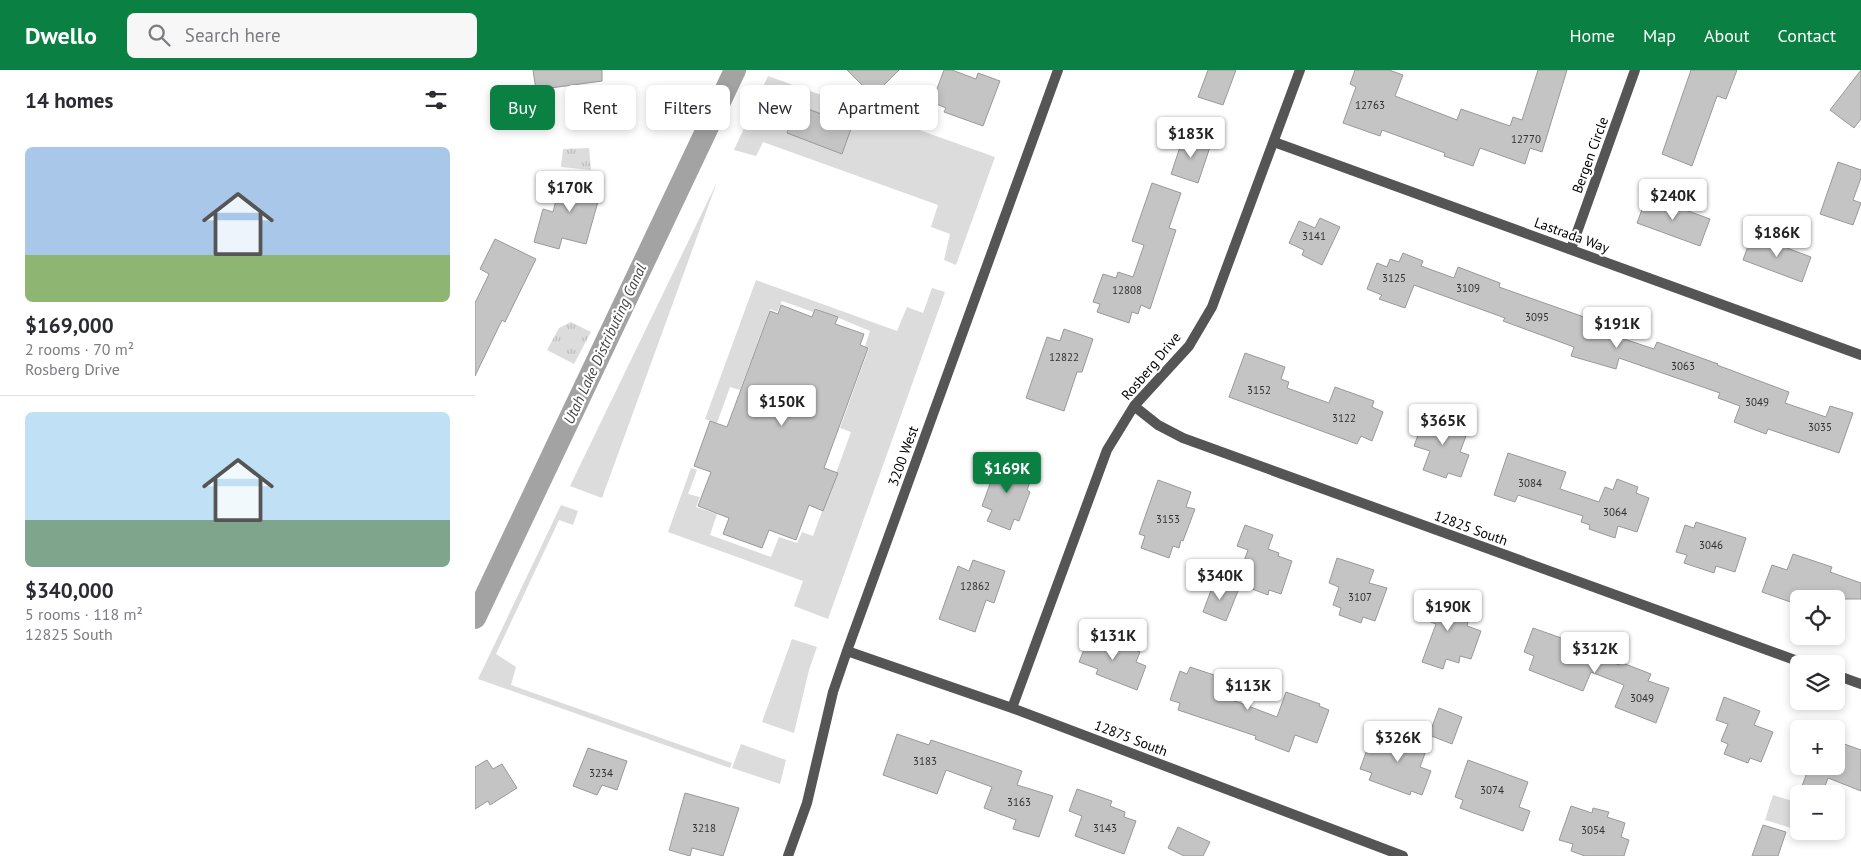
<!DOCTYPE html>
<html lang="en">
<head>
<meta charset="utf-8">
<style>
  :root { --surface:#fff; --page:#f7f7f7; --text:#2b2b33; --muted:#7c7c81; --line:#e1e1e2; --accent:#0b8043 }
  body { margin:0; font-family:"PT Sans",sans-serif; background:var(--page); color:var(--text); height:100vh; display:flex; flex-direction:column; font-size:19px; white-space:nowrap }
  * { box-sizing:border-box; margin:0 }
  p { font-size:16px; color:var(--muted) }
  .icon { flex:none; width:28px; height:28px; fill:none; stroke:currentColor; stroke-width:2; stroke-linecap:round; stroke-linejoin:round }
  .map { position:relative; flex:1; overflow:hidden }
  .details { display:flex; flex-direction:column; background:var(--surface); width:475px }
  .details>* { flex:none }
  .banner { position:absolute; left:15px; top:15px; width:475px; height:45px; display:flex; gap:10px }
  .controls { position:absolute; left:1315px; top:520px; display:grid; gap:10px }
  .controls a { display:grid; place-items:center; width:55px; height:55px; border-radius:8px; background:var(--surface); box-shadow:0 2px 8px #0003; font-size:25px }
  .price { position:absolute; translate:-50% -42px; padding:0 11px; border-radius:5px; background:#fff; color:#222; font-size:16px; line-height:32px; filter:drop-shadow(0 1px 2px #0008) }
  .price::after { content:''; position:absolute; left:50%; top:30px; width:15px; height:11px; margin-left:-8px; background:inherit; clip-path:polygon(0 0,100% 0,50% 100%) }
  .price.active { background:var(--accent); color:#fff }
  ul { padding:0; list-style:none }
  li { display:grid; align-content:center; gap:10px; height:265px; padding:0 25px }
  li+li { border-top:1px solid var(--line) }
  li span { display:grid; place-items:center; height:155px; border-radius:8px; color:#555 }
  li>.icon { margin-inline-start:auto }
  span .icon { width:90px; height:90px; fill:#fffc; stroke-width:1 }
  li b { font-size:21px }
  h2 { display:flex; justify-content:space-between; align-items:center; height:60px; padding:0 25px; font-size:21px }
  .tag { padding:0 18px; border-radius:8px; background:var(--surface); box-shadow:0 2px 8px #0003; font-size:18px; line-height:45px }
  .tag.active { background:var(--accent); color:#fff }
  header { display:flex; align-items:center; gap:30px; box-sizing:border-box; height:70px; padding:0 25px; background:var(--accent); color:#fff }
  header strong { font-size:24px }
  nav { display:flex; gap:28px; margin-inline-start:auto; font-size:18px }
  .search { width:350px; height:45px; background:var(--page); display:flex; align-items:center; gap:12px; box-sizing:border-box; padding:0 18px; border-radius:8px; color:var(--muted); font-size:19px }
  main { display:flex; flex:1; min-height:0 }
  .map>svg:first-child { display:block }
</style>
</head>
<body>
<header>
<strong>Dwello</strong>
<div class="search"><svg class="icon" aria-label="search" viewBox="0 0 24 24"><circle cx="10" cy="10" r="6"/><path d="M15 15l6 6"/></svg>Search here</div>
<nav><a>Home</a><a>Map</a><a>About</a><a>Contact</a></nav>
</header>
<main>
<section class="details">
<h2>14 homes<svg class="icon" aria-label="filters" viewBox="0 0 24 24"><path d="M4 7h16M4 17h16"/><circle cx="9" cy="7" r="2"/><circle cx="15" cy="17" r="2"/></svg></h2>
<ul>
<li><span style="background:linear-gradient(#a9c7e8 70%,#8fb573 0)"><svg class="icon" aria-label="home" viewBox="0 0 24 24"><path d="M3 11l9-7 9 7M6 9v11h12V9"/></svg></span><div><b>$169,000</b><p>2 rooms · 70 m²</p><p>Rosberg Drive</p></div></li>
<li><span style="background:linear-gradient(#bfe0f5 70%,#7fa58c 0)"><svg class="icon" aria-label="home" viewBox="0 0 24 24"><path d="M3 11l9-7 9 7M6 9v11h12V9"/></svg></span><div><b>$340,000</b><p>5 rooms · 118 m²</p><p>12825 South</p></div></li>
</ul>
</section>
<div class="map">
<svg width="1386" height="786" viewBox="0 0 1386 786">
  <defs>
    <pattern id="park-tufts" width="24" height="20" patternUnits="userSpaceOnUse" patternTransform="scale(1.25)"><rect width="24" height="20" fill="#dcdcdc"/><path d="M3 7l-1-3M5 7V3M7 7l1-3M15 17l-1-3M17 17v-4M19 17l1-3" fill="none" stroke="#bbb"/></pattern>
  </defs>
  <rect width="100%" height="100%" fill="#fff"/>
  <path fill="#dcdcdc" d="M293,6L520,87L481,195L469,190L475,164L456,157L463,135L288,72L281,86L259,80Z
    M242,112L127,428L95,416Z
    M281,210L422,261L432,237L448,243L457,218L470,222L353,549L319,536L328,511L193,462L216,398L222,400L213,424L225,427L221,437L242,444L235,465L296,487L304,467L322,473L327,462L338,466L376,362L365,358L394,278L390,276L395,261L340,238L338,242L307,231L302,242L295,239L265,320L255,317L242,353L230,349Z
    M86,435L103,441L98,455L84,450L21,584L41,597L36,615L257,693L255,698L3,609Z
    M317,569L342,577L334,600L319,663L287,652Z
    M266,674L311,690L305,714L257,698Z
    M1298,725L1324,733L1316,758L1290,750Z"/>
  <path fill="url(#park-tufts)" d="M114,78L116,100L86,97L88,79Z
    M96,252L116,262L99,294L72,280L84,258Z"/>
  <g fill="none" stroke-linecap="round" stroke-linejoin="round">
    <path stroke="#a3a3a3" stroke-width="22" d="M0,548L260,0"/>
  </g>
  <path fill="#c4c4c4" stroke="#999" d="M58,0H127V11L61,20Z
    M372,0H424L398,26Z
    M469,0H477L501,9L503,3L525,11L508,56L469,42L471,38L457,32Z
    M733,0H761L748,35L723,27Z
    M880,0H914L928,5L920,26L982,50L986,39L1035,56L1038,47L1047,50L1063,0H1092L1067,82L1055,78L1050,94L1005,78L998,96L969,86L970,83L907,60L905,66L868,53L881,17L875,14Z
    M1216,0H1262L1251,29L1242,26L1217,96L1187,84Z
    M1386,0V49L1379,58L1355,40Z
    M323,35L377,56L367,84L312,63Z
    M709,65L736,74L723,113L696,104Z
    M1363,92L1386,100V108L1378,130L1386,133L1378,155L1345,144Z
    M88,103L128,114L111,174L87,168L84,179L59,172L68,139L78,142Z
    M677,113L706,123L694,158L701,160L675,239L666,235L663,244L657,242L654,253L622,242L625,234L618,232L628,204L641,208L643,202L658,207L669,175L657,171Z
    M1172,126L1235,149L1225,176L1162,153Z
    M845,148L865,157L847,195L827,185L829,180L814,173L824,151L840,158Z
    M1277,165L1336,187L1327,212L1268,190Z
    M20,169L61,189L30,252L27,250L0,306V233L14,204L5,199Z
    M928,183L948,191L946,196L979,208L983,197L1025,213L1024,217L1109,247L1111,242L1130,248L1125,261L1179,279L1182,272L1243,294L1242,295L1314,322L1310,333L1351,347L1355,336L1378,343L1364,383L1293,359L1291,364L1259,352L1265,336L1243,328L1245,323L1144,288L1141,299L1096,286L1099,277L1028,251L1030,248L939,215L930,238L904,229L907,225L892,219L902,193L912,197L915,189L924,192Z
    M306,235L337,247L340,239L363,247L360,254L389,264L385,275L393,278L349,398L363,403L348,441L334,435L321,470L294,460L287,478L248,464L254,448L223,436L236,402L219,396L235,351L252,357L295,241L303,244Z
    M589,259L618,269L607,302H602L589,341L551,328L572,267L585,271Z
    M770,283L810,297L806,309L814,312L812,318L854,333L860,317L899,331L897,337L908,342L897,371L886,366L882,374L754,327Z
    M961,343L985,351L981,363L991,366L985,382L994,385L986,407L973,403L971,408L948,400L955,381L939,376L949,349L958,352Z
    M1033,383L1091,402L1085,419L1124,432L1130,417L1138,420L1142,409L1163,417L1161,423L1174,428L1162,462L1143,456L1140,468L1114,459L1115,455L1106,452L1108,446L1043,425L1040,432L1019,425Z
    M524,389L555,401L551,411L555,412L552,420L555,422L544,451L539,449L535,460L512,451L517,440L507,436Z
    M683,410L716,422L711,437L720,439L708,471L706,470L704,478L698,476L694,488L666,478L670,466L664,464Z
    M1221,452L1271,468L1260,502L1241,496L1239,503L1209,493L1212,485L1201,482L1210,455L1219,458Z
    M770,455L798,465L793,479L804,483L803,486L817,491L806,524L794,520L793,525L761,513L773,480L762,476Z
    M1318,484L1357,497L1355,502L1386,513V529H1324V535L1287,522L1297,495L1312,500Z
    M862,488L899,500L894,513L912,518L900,551L888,547L886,553L864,545L866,538L858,535L864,517L854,513Z
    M498,490L530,501L519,533L511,530L500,562L464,549L483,496L494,501Z
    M739,512L763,521L751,551L728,542Z
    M957,522L989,533L984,549L993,552L992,556L1006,561L996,589L985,586L984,593L971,589L968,599L947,592L961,554L948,549Z
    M1058,558L1089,569L1087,574L1144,595L1145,592L1176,604L1173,611L1194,618L1181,653L1140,637L1149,615L1116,602L1108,621L1054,600L1059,586L1049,582Z
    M616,562L665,582L661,592L671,596L662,620L621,604L623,599L604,592Z
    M715,597L757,611L752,628L802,647L811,622L845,634L844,636L854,640L842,673L820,665L814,682L780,669L781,666L703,640L705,633L695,630L705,601L712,604Z
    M1249,627L1285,641L1279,655L1298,662L1286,692L1275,688L1273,693L1249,684L1253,674L1246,671L1253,654L1241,650Z
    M964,638L987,647L977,674L954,665Z
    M937,660L956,667L945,697L956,701L947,725L936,721L935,725L894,710L897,703L885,699L897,666L920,674L922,669L933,673Z
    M422,664L454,675L456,670L547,701L542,715L578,726L564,767L538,759L541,750L509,738L517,717L506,713L471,700L462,724L408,705Z
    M1361,671L1386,680V721L1353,708L1347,724L1327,716L1333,700L1326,696H1361Z
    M113,678L152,691L142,720L127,715L122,725L98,716Z
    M12,690L18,699L27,694L42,718L15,735L13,731L0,739V697Z
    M993,690L1053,712L1044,737L1055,741L1048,761L985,738L988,730L980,727Z
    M602,719L637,731L635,736L650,742L649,747L661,751L649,784L600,766L607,746L594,741Z
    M210,723L264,738L248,786L217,778L215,786L194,780Z
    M1096,736L1117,743L1118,738L1134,742L1132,747L1150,753L1146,767L1154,770L1149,786H1110L1096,781L1098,774L1084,770Z
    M1288,755L1311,762L1303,786H1277Z
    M703,757L735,772L728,786H709L693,778Z"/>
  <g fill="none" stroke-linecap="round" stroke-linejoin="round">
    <path stroke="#555" stroke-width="10" d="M799,72L1386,285
      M1096,179L1160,0
      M659,336L683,355L708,368L1331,594
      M372,581L537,638L928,786
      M1361,605L1386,614
      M537,638L632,380L659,336L714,276L737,237L825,0
      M313,786L332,733L358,622L372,581L583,0"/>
  </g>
  <g text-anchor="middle" stroke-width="4.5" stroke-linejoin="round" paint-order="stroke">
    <g font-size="11" fill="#313131">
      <text x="895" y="39">12763</text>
      <text x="1051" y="73">12770</text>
      <text x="839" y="170">3141</text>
      <text x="919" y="212">3125</text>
      <text x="993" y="222">3109</text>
      <text x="652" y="224">12808</text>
      <text x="1062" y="251">3095</text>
      <text x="589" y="291">12822</text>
      <text x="1208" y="300">3063</text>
      <text x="784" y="324">3152</text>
      <text x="1282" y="336">3049</text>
      <text x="869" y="352">3122</text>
      <text x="1345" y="361">3035</text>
      <text x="1055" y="417">3084</text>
      <text x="1140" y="446">3064</text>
      <text x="693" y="453">3153</text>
      <text x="1236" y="479">3046</text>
      <text x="500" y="520">12862</text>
      <text x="885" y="531">3107</text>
      <text x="1167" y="632">3049</text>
      <text x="450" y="695">3183</text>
      <text x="126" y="707">3234</text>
      <text x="1017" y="724">3074</text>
      <text x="544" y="736">3163</text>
      <text x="229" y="762">3218</text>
      <text x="630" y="762">3143</text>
      <text x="1118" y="764">3054</text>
    </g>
    <g font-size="14" fill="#000" stroke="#fff">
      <text transform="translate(1115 85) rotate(-70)" y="5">Bergen Circle</text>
      <text transform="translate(1097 165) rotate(20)" y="5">Lastrada Way</text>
      <text transform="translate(676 296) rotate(-50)" y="5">Rosberg Drive</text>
      <text transform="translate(428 386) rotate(-70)" y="5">3200 West</text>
      <text transform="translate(996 458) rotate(20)" y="5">12825 South</text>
      <text transform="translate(656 668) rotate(21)" y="5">12875 South</text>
    </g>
    <g font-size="15" font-style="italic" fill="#444" stroke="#fff">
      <text transform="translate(130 274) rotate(-65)" y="5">Utah Lake Distributing Canal</text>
    </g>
  </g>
</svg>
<div class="controls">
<a><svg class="icon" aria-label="locate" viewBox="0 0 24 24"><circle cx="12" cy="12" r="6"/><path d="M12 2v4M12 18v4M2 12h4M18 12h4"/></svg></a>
<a><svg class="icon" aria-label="layers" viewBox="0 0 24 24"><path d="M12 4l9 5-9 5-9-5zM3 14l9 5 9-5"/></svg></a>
<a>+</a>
<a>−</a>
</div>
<b class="price" style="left:716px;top:89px">$183K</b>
<b class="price" style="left:95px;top:143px">$170K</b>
<b class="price" style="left:1198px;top:151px">$240K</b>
<b class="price" style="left:1302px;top:188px">$186K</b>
<b class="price" style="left:1142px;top:279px">$191K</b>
<b class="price" style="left:307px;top:357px">$150K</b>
<b class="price" style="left:968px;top:376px">$365K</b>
<b class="price active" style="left:532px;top:424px">$169K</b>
<b class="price" style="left:745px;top:531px">$340K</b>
<b class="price" style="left:973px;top:562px">$190K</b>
<b class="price" style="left:638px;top:591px">$131K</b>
<b class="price" style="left:1120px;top:604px">$312K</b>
<b class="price" style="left:773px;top:641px">$113K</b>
<b class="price" style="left:923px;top:693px">$326K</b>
<div class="banner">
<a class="tag active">Buy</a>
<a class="tag">Rent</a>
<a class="tag">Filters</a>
<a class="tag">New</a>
<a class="tag">Apartment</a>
</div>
</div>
</main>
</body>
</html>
